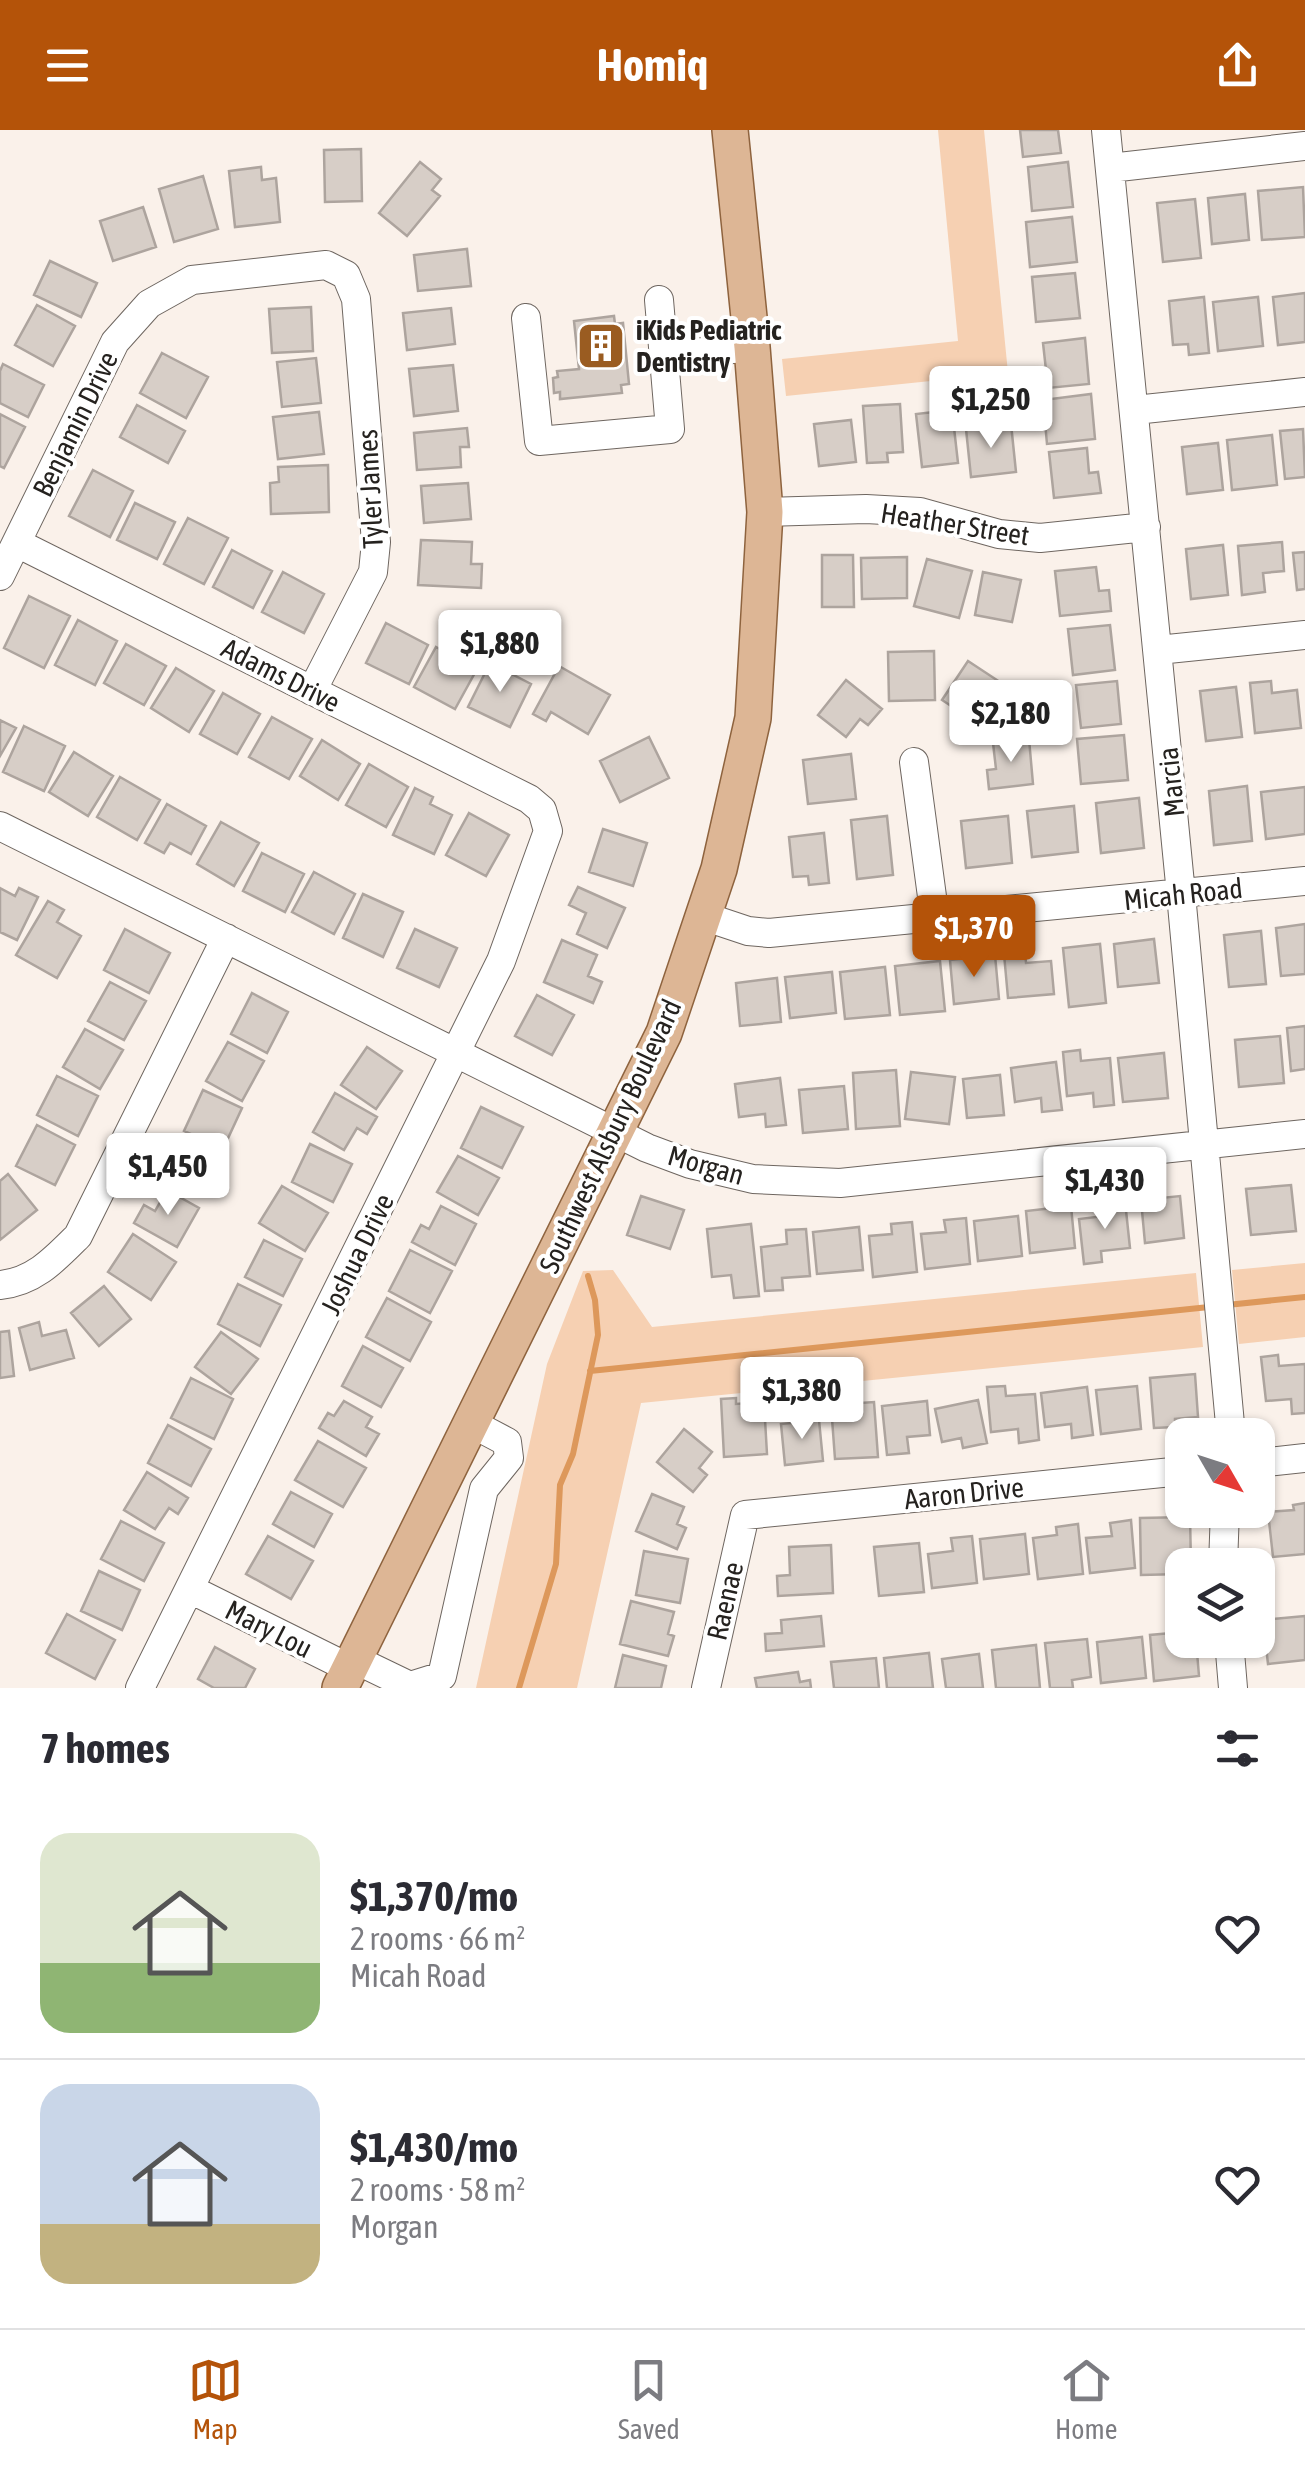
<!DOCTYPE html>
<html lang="en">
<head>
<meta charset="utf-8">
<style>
  :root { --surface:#fff; --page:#f2f2f3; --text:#2b2b33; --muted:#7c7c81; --line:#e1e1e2; --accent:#b45309 }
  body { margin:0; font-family:"Asap Condensed",sans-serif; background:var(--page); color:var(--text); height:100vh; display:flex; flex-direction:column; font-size:38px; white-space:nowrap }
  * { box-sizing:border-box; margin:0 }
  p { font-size:32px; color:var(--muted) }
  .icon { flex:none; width:55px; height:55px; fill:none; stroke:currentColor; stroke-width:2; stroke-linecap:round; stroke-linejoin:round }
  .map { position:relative; height:1558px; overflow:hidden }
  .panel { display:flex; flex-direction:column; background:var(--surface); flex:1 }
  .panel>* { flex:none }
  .needle { width:65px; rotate:129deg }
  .controls { position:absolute; left:1165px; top:1288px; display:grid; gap:20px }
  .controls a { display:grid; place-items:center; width:110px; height:110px; border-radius:20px; background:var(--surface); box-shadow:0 2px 8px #0004; font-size:50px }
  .price { position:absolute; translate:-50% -85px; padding:0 22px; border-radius:10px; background:#fff; color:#222; font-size:32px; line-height:65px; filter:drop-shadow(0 2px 5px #0008) }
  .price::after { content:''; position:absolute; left:50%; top:60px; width:30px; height:22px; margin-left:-15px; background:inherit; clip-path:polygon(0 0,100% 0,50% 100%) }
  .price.current { background:var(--accent); color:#fff }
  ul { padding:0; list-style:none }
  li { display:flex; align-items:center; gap:30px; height:250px; padding:0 40px }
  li+li { border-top:2px solid var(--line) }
  li span { display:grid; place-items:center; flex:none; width:280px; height:200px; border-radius:30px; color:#555 }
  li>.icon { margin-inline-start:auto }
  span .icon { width:120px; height:120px; fill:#fffc; stroke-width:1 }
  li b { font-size:42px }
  h2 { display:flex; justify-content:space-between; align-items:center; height:120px; padding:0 40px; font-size:42px }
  header { display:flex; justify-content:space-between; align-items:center; height:130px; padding:0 40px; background:var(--accent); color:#fff; font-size:45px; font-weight:700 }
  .menu { display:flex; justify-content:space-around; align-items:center; height:140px; border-top:2px solid var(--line); background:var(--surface); font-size:28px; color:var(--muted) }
  .menu a { display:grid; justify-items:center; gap:5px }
  .menu .current { color:var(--accent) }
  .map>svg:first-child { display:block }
</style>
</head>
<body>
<header><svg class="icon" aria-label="menu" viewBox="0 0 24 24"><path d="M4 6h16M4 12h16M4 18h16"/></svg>Homiq<svg class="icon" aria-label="share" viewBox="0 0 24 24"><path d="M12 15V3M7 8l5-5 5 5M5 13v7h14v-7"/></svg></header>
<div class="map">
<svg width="1305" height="1558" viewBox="0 0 1305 1558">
  <rect width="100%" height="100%" fill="#faf1ea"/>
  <path fill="#f6d0b2" d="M938,0H984L1008,243L786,266L782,229L958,211Z
    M1305,1133V1207L1239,1214L1232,1140Z
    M613,1140L652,1197L1196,1143L1203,1217L641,1273L577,1558H476L547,1234L583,1141Z"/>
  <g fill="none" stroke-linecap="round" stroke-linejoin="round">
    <path stroke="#dd985b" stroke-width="6" d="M1227,1175L1305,1167
      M590,1241L1209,1177
      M519,1558L556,1434L560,1355L573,1324L598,1205L595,1170L588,1146"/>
  </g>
  <path fill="#d7cec7" stroke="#ada49e" stroke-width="2.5" d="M1020,0H1058L1061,23L1023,27Z
    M361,19L362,71L325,72L324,20Z
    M420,32L441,49L432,60L440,66L407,106L379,83Z
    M1068,32L1073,77L1032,81L1028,37Z
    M261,37L262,50L276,48L280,92L235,97L229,41Z
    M203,46L218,99L174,112L159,59Z
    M1303,57L1305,107L1262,110L1258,61Z
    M1245,64L1249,110L1212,114L1208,68Z
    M1195,69L1201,128L1163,132L1157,73Z
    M143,77L156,117L113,131L100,91Z
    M1072,87L1077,132L1030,137L1026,92Z
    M467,119L471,156L418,161L414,125Z
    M50,131L97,153L81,187L34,165Z
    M1075,143L1080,188L1036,192L1032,147Z
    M1305,163V212L1278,215L1273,167Z
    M1204,167L1209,223L1189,225L1188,214L1173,215L1169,171Z
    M1258,167L1263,216L1218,221L1213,172Z
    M37,175L75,196L53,236L15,215Z
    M311,177L313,221L272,223L269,179Z
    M451,178L455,214L407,220L403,183Z
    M614,186L615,194L623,193L629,254L621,255L622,263L560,269V262L554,263L553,248L558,247L557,241L579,239L574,191Z
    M1085,208L1089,254L1048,258L1043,213Z
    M162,223L208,247L186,288L140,263Z
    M316,228L321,273L282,277L277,232Z
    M3,234L44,255L28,287L0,273V241Z
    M453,235L458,281L414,286L409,239Z
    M1091,264L1095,309L1047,314L1043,270Z
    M900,274L903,322L887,323L888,332L867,333L863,276Z
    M137,275L185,301L168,333L120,307Z
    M952,280L958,333L922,337L916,284Z
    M319,282L324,324L278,329L273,287Z
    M0,284L25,297L4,338L0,336Z
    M851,290L856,332L819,336L814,294Z
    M1011,294L1016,342L971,347L966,299Z
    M467,298L469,317H460L461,337L417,340L414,303Z
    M1303,299L1305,347L1285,349L1280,301Z
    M1272,305L1277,355L1232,360L1227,310Z
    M1218,313L1223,360L1187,364L1182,317Z
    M1087,318L1089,343L1098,342L1101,363L1054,368L1049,322Z
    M328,335L329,382L271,384L270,353L279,352L278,337Z
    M93,340L133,361L110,407L69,386Z
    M468,353L471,389L424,393L421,356Z
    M135,373L175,392L157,429L117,410Z
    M188,388L228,408L204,454L164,434Z
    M421,410L472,412L471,434H482L481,458L418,455Z
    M1282,412L1284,441L1263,443L1265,462L1242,465L1238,416Z
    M1223,415L1228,465L1191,469L1186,419Z
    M232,420L272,441L253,478L213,457Z
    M1305,422V459L1297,460L1293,423Z
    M822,425H853L854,477H822Z
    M907,427V468L862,469L861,428Z
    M927,429L972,441L959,488L914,476Z
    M1096,437L1099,461L1109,460L1111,481L1060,486L1055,441Z
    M283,442L324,464L304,503L262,482Z
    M983,442L1021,450L1012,492L975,485Z
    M29,466L70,486L44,538L4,518Z
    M78,490L117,511L95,555L55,535Z
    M386,493L428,515L409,554L366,533Z
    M1110,495L1115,540L1073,545L1068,499Z
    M126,514L166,536L144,575L104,553Z
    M436,517L477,539L455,579L414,557Z
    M934,521L935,570L889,571L888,522Z
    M968,531L1006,556L980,595L942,570Z
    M490,533L531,554L510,597L468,577Z
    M559,536L610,565L588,604L551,582L546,591L533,584Z
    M176,538L214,561L189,602L151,578Z
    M846,550L882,579L868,595L860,589L846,607L818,585Z
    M1117,551L1121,594L1081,598L1076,555Z
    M1271,551L1272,563L1297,560L1301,598L1255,603L1250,553Z
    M1236,557L1242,607L1206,611L1200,561Z
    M223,563L260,584L237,624L200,604Z
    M272,587L312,609L289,649L249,627Z
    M0,590L16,598L0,626Z
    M24,596L65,616L44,661L3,642Z
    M1124,605L1128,650L1081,654L1077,609Z
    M649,607L669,648L620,672L600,631Z
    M1029,609L1033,654L989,659L987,640L996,639L993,613Z
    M322,610L360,634L338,670L300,646Z
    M74,622L113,646L88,686L49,662Z
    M851,624L856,669L808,674L803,630Z
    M369,634L408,657L386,697L346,675Z
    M120,647L160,670L137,710L97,687Z
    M1247,656L1252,711L1214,715L1209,661Z
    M1305,657V704L1266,709L1261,662Z
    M415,658L433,667L430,674L452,685L434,724L393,705Z
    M1139,668L1144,718L1101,723L1096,673Z
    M167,674L206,696L191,724L170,713L164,723L145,713Z
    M1074,676L1078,722L1032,727L1027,681Z
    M469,683L509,705L486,746L446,725Z
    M887,686L893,745L857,749L851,690Z
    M1008,686L1012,733L966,738L961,691Z
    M221,692L259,713L234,756L197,734Z
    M603,699L647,713L633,756L589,742Z
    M824,703L829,753L809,755L808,746L793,747L789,707Z
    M262,723L304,744L285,782L243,761Z
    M314,742L355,764L334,804L292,782Z
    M578,757L625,778L607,818L577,804L586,783L569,775Z
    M0,758L15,766L19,758L38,767L17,810L0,802Z
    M363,764L403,782L383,827L343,808Z
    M48,771L64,780L57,792L81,806L57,848L16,825Z
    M1305,794V844L1281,846L1276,798Z
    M125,799L170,823L149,863L104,840Z
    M415,799L457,818L439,857L397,838Z
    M1261,801L1266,854L1229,857L1224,805Z
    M1154,809L1159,853L1118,857L1114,814Z
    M562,810L597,825L588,846L602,852L593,873L544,852Z
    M1100,814L1106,873L1069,877L1063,818Z
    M1025,822L1026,833L1051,831L1054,864L1008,868L1004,824Z
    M995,825L999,869L954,874L950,830Z
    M940,831L945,881L900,885L895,836Z
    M885,837L890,885L845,889L840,842Z
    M832,842L836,883L790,888L785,847Z
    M777,848L781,892L740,896L736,853Z
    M110,852L146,871L124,910L88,891Z
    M252,863L288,882L267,923L231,904Z
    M537,865L574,885L552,925L515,906Z
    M1305,896V939L1291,941L1287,898Z
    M85,899L123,920L100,959L63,937Z
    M1280,906L1284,953L1239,957L1235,910Z
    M228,912L264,931L242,971L206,951Z
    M367,917L402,941L376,979L341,955Z
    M1080,920L1081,931L1110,928L1114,975L1094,977L1093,963L1067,966L1063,922Z
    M1164,923L1168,968L1123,972L1118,928Z
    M1056,932L1062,980L1042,982L1041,968L1015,972L1011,938Z
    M896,940L900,996L856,999L853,943Z
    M911,942L955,947L949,994L905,989Z
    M1000,945L1004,985L967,988L963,949Z
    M57,946L98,966L78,1006L37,985Z
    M780,948L786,995L766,997L765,984L739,987L735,954Z
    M844,956L848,999L803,1003L799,960Z
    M203,960L242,978L223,1019L184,1001Z
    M335,963L377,987L367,1004L357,998L344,1020L313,1002Z
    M481,977L523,997L502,1038L461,1018Z
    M37,995L75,1015L55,1055L16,1036Z
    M180,1007L216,1025L197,1065L160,1047Z
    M310,1014L352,1034L333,1072L292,1052Z
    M458,1026L499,1048L478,1085L437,1062Z
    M8,1044L37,1080L0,1110V1051Z
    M1291,1055L1296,1101L1251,1105L1246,1059Z
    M282,1056L328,1083L305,1121L259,1093Z
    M167,1060L199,1078L177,1117L134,1093L144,1075L155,1081Z
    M641,1066L684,1080L670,1119L627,1105Z
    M1180,1066L1184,1108L1145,1113L1141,1070Z
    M1125,1071L1130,1118L1101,1121L1102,1132L1084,1134L1079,1089L1105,1086L1103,1074Z
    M441,1076L476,1094L455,1135L412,1112L421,1095L429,1099Z
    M1071,1076L1075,1118L1030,1123L1026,1081Z
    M1018,1086L1022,1126L978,1131L974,1091Z
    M966,1088L970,1134L925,1139L921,1104L946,1102L944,1090Z
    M912,1092L917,1142L873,1147L869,1106L892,1104L891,1094Z
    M751,1094L759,1166L734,1168L731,1145L712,1147L707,1099Z
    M859,1097L863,1140L817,1144L813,1102Z
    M806,1099L810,1146L782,1148L783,1160L765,1161L761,1117L787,1114L786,1100Z
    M133,1104L176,1132L151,1170L108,1142Z
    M264,1110L302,1129L283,1166L245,1147Z
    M410,1120L452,1141L430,1183L389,1161Z
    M238,1154L281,1175L260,1216L218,1194Z
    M104,1156L131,1189L99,1216L71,1183Z
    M387,1168L431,1192L410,1231L366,1207Z
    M39,1192L42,1206L66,1200L74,1228L30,1240L19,1198Z
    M9,1201L14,1246L0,1248V1202Z
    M221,1202L258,1229L231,1264L195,1237Z
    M363,1216L403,1238L381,1277L342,1256Z
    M1278,1225L1279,1236L1305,1234V1283L1292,1284L1291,1269L1266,1271L1261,1227Z
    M1195,1244L1198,1287L1175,1289V1297L1154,1298L1150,1248Z
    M191,1248L233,1269L214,1309L171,1288Z
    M1005,1256L1006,1266L1035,1264L1039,1310L1019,1313L1018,1299L991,1302L987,1257Z
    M1137,1256L1141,1299L1101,1304L1096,1260Z
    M1087,1257L1093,1305L1072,1308L1071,1294L1045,1297L1041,1263Z
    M736,1268V1274L764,1272L767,1324L724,1327L721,1269Z
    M978,1270L987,1313L963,1318L961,1308L942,1312L935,1279Z
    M344,1271L372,1287L366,1297L379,1304L366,1326L319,1298L328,1283L334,1286Z
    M927,1271L930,1305L907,1307L909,1323L887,1325L882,1276Z
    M874,1272L878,1327L835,1329L831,1275Z
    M819,1290L823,1331L785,1335L781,1294Z
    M168,1295L211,1319L191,1356L148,1333Z
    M684,1299L712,1322L699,1338L707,1345L693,1362L657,1332Z
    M318,1311L366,1338L343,1377L295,1350Z
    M147,1342L188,1368L178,1384L169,1378L155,1399L124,1380Z
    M291,1362L332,1384L314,1417L273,1394Z
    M652,1364L684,1377L677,1394L686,1398L677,1419L636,1401Z
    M1305,1373V1424L1273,1427L1268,1382L1294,1380L1293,1375Z
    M1190,1387L1191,1435H1182V1444L1141,1445L1140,1388Z
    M1131,1390L1135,1438L1090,1443L1086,1408L1112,1406L1110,1393Z
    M121,1391L164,1413L144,1451L101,1429Z
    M1078,1394L1083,1444L1038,1449L1033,1408L1057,1405L1056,1397Z
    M1025,1404L1029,1444L984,1449L980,1409Z
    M268,1406L313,1431L291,1469L246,1444Z
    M972,1406L977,1453L932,1458L928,1424L953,1421L951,1408Z
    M919,1413L924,1462L879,1466L874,1417Z
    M831,1415L833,1463L778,1466L777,1446L790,1445L789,1417Z
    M644,1421L688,1429L680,1473L636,1465Z
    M99,1441L140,1460L122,1500L81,1481Z
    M631,1471L674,1482L668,1504L674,1506L668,1526L620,1514Z
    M67,1484L115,1510L95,1549L46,1523Z
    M821,1486L824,1516L766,1521L765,1504L782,1503L781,1490Z
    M1305,1486V1530L1268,1534L1263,1490Z
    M1182,1502V1510H1196L1199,1546L1154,1551L1150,1505Z
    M1142,1507L1146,1548L1101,1553L1097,1512Z
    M1087,1509L1091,1547L1072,1550L1073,1558H1050L1045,1513Z
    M1036,1515L1040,1558H996L992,1520Z
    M215,1517L255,1539L245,1558H214L198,1549Z
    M929,1523L933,1558H887L884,1528Z
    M979,1524L983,1558H946L942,1529Z
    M623,1525L666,1536L661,1558H615Z
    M876,1528L879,1558H834L831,1532Z
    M798,1542L800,1552L810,1550L811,1558H757L755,1548Z"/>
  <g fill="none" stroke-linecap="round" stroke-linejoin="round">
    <g stroke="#6e6660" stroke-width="30">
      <path id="minor" d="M1106,0L1181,764L1231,1305
        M1110,38L1305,16
        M526,188L539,311L670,299L659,170
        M665,226L752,217
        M1135,280L1305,262
        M765,382L866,379L920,382L999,404L1040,408L1146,397
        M17,413L529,669L542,680L548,701L501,831L140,1558
        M0,446L115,212L149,174L192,150L326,135L346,145L356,169L376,412L373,442L312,561
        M1158,520L1305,505
        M914,632L935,789
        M0,696L647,1018L690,1034L753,1049L840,1053L1305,1004
        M706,787L748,801L769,803L1305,751
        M0,1155C34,1152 55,1129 78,1106L226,808
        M1258,1333L1305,1328
        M1223,1435L1225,1380
        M190,1459L349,1538
        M1229,1510L1233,1558
        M354,1529L410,1556L442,1546L484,1359L509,1328L507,1312L471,1293
        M706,1558L745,1385L1182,1341"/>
    </g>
    <g stroke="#8e633e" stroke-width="38">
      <path id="major" d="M340,1558L664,903L719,739L753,588L765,382L752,217L730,0"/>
    </g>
    <use href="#minor" stroke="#fff" stroke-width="28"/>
    <use href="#major" stroke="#ddb695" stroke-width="35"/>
  </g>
  <defs>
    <g id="building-square" transform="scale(2.5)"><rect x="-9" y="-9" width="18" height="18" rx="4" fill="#9a5c21" stroke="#fff"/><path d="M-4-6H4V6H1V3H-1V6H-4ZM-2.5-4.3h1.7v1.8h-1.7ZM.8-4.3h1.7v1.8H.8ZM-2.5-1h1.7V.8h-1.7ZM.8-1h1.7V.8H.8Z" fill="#fff"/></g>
  </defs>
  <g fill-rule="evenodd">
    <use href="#building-square" x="601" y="216"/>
  </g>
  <g text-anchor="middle" stroke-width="8" stroke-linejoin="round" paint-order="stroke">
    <g font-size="28" font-weight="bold" fill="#25221f" stroke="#fff" text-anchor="start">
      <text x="636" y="210">iKids Pediatric<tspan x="636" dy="32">Dentistry</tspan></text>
    </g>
    <g font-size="28" fill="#25221f" stroke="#fff">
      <text transform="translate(75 294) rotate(-64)" y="10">Benjamin Drive</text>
      <text transform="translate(370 359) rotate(-93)" y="10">Tyler James</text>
      <text transform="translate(955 394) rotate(9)" y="10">Heather Street</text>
      <text transform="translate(281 545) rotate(27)" y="10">Adams Drive</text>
      <text transform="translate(1171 652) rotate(-96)" y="10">Marcia</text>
      <text transform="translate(1183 764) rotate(-6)" y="10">Micah Road</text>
      <text transform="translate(610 1006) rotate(-65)" y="10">Southwest Alsbury Boulevard</text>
      <text transform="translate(706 1035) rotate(16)" y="10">Morgan</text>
      <text transform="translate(357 1124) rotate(-64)" y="10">Joshua Drive</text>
      <text transform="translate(964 1363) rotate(-6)" y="10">Aaron Drive</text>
      <text transform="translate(725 1471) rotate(-77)" y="10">Raenae</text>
      <text transform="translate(269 1499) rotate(27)" y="10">Mary Lou</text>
    </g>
  </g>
</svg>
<div class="controls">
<a><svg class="needle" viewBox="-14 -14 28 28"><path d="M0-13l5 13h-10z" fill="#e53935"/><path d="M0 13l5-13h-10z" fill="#7c7c81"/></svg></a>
<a><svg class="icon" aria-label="layers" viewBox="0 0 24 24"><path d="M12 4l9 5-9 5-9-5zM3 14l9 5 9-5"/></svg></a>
</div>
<b class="price" style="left:991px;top:321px">$1,250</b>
<b class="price" style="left:500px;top:565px">$1,880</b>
<b class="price" style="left:1011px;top:635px">$2,180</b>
<b class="price current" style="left:974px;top:850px">$1,370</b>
<b class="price" style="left:168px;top:1088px">$1,450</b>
<b class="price" style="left:1105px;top:1102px">$1,430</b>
<b class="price" style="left:802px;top:1312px">$1,380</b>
</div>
<section class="panel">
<h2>7 homes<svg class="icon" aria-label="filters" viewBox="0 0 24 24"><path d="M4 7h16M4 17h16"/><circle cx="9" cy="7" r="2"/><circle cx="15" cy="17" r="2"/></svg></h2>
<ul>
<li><span style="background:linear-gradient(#dfe7d0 65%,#8fb573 0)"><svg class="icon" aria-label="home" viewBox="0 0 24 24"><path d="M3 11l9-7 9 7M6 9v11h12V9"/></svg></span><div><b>$1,370/mo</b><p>2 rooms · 66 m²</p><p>Micah Road</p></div><svg class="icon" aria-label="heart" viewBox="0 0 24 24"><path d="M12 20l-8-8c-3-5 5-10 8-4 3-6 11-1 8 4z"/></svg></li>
<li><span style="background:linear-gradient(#c9d6e8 70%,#c2b280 0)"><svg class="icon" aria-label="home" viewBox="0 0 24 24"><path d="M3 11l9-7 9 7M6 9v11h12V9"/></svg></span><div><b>$1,430/mo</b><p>2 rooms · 58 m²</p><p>Morgan</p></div><svg class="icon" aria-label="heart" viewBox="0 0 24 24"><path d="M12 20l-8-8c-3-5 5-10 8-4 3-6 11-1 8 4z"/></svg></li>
</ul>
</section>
<nav class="menu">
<a class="current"><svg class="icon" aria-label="map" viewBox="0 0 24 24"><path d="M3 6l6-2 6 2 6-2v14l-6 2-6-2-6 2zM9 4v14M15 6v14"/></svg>Map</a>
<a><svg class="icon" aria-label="saved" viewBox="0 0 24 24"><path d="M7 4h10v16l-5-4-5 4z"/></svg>Saved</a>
<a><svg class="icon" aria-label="home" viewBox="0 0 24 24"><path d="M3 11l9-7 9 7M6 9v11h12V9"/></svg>Home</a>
</nav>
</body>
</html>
